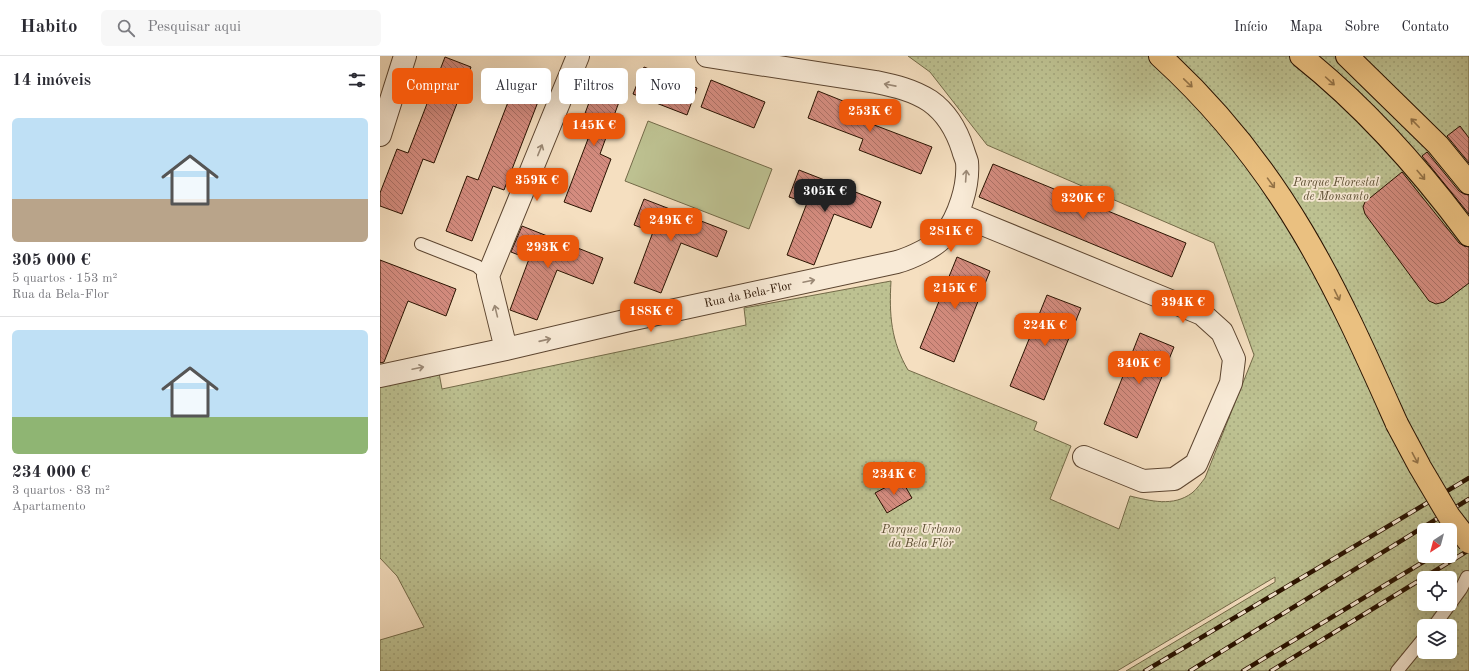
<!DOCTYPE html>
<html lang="pt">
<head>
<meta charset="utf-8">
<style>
  :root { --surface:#fff; --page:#f7f7f7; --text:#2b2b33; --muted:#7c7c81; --line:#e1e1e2; --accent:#ea580c }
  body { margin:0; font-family:"Old Standard TT",serif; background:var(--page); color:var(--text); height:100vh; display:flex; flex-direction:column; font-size:15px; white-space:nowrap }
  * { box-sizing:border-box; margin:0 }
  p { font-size:13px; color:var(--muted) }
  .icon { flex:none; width:22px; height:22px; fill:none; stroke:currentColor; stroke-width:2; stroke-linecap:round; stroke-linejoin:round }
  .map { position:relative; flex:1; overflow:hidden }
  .side { display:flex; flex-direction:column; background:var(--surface); width:380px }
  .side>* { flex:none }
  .top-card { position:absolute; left:12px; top:12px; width:380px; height:36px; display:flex; gap:8px }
  .needle { width:26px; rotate:216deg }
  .controls { position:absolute; left:1037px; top:467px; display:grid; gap:8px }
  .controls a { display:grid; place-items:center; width:40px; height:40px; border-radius:6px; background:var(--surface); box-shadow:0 4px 16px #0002; font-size:20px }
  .price { position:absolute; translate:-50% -34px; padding:0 9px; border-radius:8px; background:var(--accent); color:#fff; font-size:13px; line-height:26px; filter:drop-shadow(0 1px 2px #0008) }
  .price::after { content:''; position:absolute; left:50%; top:24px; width:12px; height:9px; margin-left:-6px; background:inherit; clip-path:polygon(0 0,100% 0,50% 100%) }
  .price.on { background:#222; color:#fff }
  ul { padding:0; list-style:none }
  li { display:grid; align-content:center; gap:8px; height:212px; padding:0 12px }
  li+li { border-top:1px solid var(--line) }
  li span { display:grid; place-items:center; height:124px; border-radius:6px; color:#555 }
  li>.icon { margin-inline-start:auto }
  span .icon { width:72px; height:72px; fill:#fffc; stroke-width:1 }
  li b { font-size:17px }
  h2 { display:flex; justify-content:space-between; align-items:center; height:48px; padding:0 12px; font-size:17px }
  .pill { padding:0 14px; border-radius:6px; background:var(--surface); box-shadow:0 4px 16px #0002; font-size:14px; line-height:36px }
  .pill.on { background:var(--accent); color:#fff }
  header { display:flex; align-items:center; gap:24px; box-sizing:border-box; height:56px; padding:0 20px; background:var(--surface); border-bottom:1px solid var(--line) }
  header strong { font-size:19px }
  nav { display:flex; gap:22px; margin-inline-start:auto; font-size:14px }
  .search { width:280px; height:36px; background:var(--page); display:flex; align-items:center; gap:10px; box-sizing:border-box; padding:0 14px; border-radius:6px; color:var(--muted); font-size:15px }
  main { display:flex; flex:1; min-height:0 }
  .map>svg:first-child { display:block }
</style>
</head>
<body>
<header>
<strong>Habito</strong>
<div class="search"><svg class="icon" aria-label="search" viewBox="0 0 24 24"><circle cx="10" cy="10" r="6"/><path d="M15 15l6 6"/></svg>Pesquisar aqui</div>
<nav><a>Início</a><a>Mapa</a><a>Sobre</a><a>Contato</a></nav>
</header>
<main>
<section class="side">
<h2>14 imóveis<svg class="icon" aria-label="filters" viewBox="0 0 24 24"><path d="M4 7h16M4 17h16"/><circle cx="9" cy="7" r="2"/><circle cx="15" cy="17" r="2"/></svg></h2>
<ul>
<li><span style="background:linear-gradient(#bfe0f5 65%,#b9a48a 0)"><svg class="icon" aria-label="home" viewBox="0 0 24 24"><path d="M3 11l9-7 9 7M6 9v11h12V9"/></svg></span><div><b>305 000 €</b><p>5 quartos · 153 m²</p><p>Rua da Bela-Flor</p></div></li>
<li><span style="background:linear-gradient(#bfe0f5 70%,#8fb573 0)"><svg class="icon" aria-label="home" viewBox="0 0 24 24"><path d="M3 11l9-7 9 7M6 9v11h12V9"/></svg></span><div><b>234 000 €</b><p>3 quartos · 83 m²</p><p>Apartamento</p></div></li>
</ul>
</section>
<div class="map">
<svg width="1089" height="615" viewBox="0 0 1089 615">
  <defs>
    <pattern id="green-dots" width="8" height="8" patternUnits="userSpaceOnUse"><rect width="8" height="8" fill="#bdc191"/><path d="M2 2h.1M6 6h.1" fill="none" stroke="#a2a57b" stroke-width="1.8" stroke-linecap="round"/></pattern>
    <pattern id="building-back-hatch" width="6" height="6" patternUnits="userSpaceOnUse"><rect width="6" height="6" fill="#d48c7f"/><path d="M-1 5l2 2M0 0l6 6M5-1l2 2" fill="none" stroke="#ac7166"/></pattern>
  </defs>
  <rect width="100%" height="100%" fill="#f5dfc0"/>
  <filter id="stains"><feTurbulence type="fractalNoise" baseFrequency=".005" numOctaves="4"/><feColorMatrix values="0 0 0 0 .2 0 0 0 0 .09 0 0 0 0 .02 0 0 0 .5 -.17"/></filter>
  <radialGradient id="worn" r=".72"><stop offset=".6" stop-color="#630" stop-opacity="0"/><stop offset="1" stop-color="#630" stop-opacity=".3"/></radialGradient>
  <path fill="url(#green-dots)" stroke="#736a48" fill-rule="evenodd" d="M528,0H1089V615H746L895,526V521L737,615H0V584L44,571L17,520L0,502V330L59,317L62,333L366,269L364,252L511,225C509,259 511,285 528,314L657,366L654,374L691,390L670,443L739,473L750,440C771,445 793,451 812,437C817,433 821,427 825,422L874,299L834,187L607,89L550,16ZM1044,474H1070V500H1044ZM1044,522H1070V548H1044ZM1044,570H1070V596H1044Z"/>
  <path fill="#bdc191" stroke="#736a48" d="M268,65L392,113L369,173L245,125Z"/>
  <path fill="url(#building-back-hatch)" stroke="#291200" d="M65,1L91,11L54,107L43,103L22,158L0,150V137L17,93L28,97Z
    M264,11L317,32L307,59L253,38Z
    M331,24L385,46L374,72L321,51Z
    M217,25L243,35L220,98L231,103L211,156L184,146L208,83L197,79Z
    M135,28L161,38L124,134L113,130L92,185L66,175L87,120L98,124Z
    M438,35L493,57L489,67L552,91L541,118L479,94L483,83L428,62Z
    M1080,70L1089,82V107L1067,80Z
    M1047,96L1079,135L1084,138L1089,139V158L1042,100Z
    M613,108L806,187L792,221L599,141Z
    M419,114L501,146L491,172L454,158L434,209L407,199L427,147L409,141Z
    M1022,116L1079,187L1084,190L1089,191V227L1064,246L1056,248L1049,245L985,158L983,151L985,146Z
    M264,143L347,175L337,201L301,187L281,237L254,227L273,176L254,169Z
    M142,170L223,202L213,228L177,214L157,264L130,254L149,203L131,196Z
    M577,201L610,215L574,306L540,292Z
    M0,204L76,233L66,260L28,245L4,306L0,307Z
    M667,239L701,252L664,344L630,330Z
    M760,277L794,291L757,382L724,368Z
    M521,423L532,442L507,457L495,437Z"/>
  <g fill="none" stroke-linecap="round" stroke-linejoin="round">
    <g stroke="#5c4530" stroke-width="14">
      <path id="lane" d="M41,188L97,210L108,220
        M1054,570L1081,533L1087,521
        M1017,615L1044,582"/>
    </g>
    <g stroke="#5c4530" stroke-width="24">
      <path id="street" d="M0,79L25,0
        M578,158L822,258L842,276L854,303L851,327L816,408L794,423L763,425L704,401
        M126,293L108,220L198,0
        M0,320L126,293L249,264L517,206C531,202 555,191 564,180C579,161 589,130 587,106C586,102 584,98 583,94C577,75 567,57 550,45C533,34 515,30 496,26L327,0"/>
    </g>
    <g stroke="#291200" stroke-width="24">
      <path id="highway" d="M780,0C836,51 884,111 922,175C959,237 988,303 1017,368
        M921,0C985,51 1040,113 1089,179
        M967,0L1058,89L1089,127"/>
    </g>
    <use href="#lane" stroke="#f8ead6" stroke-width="12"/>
    <use href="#street" stroke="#f8ead6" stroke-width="22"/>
    <use href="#highway" stroke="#eac080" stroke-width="22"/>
    <g stroke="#291200" stroke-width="4.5">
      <path id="rail" d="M1070,490L1089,478
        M765,615L1089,422
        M810,615L1089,443
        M863,615L1053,500
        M891,615L1089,494"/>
    </g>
    <use href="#rail" stroke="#f8ead6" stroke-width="3" stroke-dasharray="9" stroke-linecap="butt"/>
    <g stroke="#291200" stroke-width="24" stroke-linecap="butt">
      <path id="highway-bridge" d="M1017,368L1040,411L1069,460L1089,486"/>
    </g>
    <use href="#highway-bridge" stroke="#eac080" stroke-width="22"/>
  </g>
  <defs><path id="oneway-shaft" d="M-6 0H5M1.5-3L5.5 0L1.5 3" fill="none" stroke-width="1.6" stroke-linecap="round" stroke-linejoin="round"/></defs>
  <g stroke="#937246">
    <use href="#oneway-shaft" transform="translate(950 25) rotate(42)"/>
    <use href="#oneway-shaft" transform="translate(808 27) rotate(44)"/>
    <use href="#oneway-shaft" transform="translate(1035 67) rotate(-134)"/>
    <use href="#oneway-shaft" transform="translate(1041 119) rotate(50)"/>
    <use href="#oneway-shaft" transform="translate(891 127) rotate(54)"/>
    <use href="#oneway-shaft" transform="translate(957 239) rotate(64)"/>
    <use href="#oneway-shaft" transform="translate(1035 402) rotate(62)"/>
  </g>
  <g stroke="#9b8976">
    <use href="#oneway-shaft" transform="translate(510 29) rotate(-169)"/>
    <use href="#oneway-shaft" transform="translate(160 94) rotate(-68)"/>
    <use href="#oneway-shaft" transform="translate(586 120) rotate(-86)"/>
    <use href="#oneway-shaft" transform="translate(429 225) rotate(-12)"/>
    <use href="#oneway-shaft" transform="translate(116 255) rotate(-104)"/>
    <use href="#oneway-shaft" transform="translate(165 284) rotate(-13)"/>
    <use href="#oneway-shaft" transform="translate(38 312) rotate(-12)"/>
  </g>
  <g text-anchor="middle" stroke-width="3.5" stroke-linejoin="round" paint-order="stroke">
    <g font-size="12" font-style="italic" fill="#5d4f33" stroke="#f8ead6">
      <text x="956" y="130">Parque Florestal<tspan x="956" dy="14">de Monsanto</tspan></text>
      <text x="541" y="477">Parque Urbano<tspan x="541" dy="14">da Bela Flôr</tspan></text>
    </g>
    <g font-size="12" fill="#291200" stroke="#f8ead6">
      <text transform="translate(368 238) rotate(-12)" y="4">Rua da Bela-Flor</text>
    </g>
  </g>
  <rect width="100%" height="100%" filter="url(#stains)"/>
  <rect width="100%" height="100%" fill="url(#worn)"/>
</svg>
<div class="controls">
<a><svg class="needle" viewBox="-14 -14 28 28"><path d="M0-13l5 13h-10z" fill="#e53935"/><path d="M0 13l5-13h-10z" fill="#7c7c81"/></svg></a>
<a><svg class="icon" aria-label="locate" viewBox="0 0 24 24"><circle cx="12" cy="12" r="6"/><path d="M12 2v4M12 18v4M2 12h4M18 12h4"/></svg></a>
<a><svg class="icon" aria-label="layers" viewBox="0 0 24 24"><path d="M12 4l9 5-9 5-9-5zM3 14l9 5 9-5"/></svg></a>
</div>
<b class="price" style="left:490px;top:77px">253K €</b>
<b class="price" style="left:214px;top:91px">145K €</b>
<b class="price" style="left:157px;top:146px">359K €</b>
<b class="price on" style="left:445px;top:157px">305K €</b>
<b class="price" style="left:703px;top:164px">320K €</b>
<b class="price" style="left:291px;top:186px">249K €</b>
<b class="price" style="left:571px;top:197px">281K €</b>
<b class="price" style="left:168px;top:213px">293K €</b>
<b class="price" style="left:575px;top:254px">215K €</b>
<b class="price" style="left:803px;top:268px">394K €</b>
<b class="price" style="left:271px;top:277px">188K €</b>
<b class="price" style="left:665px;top:291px">224K €</b>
<b class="price" style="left:759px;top:329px">340K €</b>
<b class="price" style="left:514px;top:440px">234K €</b>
<div class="top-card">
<a class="pill on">Comprar</a>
<a class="pill">Alugar</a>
<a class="pill">Filtros</a>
<a class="pill">Novo</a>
</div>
</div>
</main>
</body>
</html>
